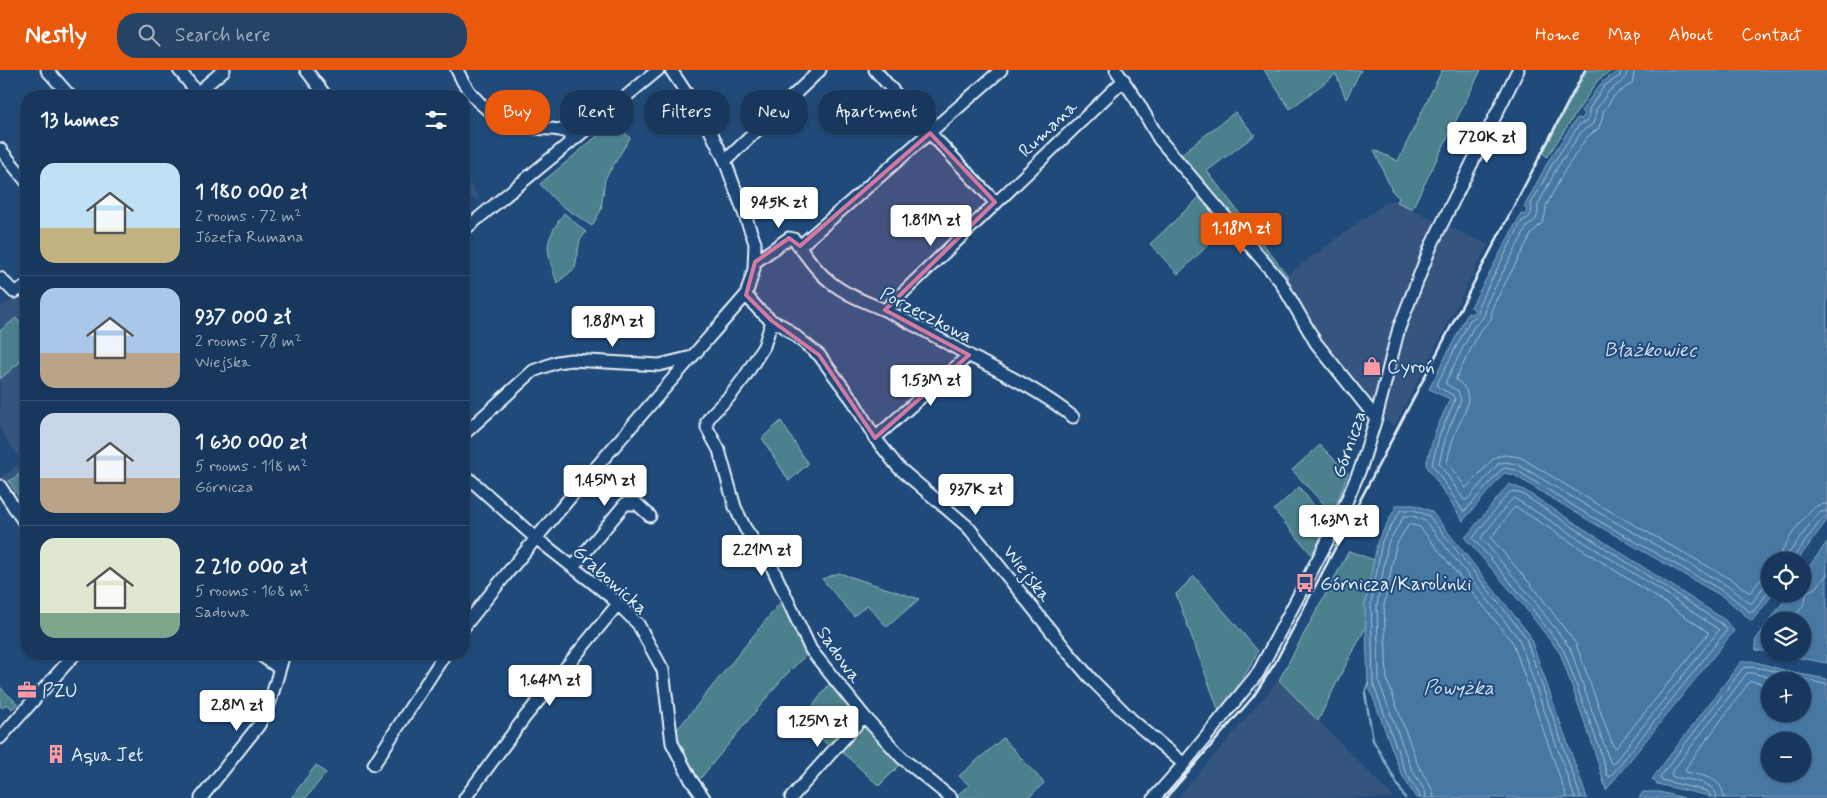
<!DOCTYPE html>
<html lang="en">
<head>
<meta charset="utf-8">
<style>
  :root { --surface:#17385c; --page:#244365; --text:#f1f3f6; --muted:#9eacbb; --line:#365272; --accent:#ea580c }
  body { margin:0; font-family:Mynerve,sans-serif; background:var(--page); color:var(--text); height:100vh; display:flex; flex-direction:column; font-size:19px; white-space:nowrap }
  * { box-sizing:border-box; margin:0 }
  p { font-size:16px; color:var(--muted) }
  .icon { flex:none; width:28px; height:28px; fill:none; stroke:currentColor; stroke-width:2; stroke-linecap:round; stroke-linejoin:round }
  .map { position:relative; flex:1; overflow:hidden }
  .drawer { position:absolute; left:20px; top:20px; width:450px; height:570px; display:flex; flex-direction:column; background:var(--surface); border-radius:20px; box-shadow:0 1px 4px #0004,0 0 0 1px var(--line) }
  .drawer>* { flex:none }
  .guide { position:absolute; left:485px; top:20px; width:475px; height:45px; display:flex; gap:10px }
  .buttons { position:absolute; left:1761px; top:482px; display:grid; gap:10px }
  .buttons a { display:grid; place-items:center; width:50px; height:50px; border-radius:50%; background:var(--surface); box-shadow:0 1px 4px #0004,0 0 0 1px var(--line); font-size:25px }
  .price { position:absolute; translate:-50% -42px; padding:0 11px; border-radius:5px; background:#fff; color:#222; font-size:16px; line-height:32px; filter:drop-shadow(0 1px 2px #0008) }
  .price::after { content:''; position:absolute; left:50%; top:30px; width:15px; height:11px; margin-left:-8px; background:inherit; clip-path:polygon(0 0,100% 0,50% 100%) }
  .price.active { background:var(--accent); color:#fff }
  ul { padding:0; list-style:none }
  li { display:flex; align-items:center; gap:15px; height:125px; padding:0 20px }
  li+li { border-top:1px solid var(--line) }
  li span { display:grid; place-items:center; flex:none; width:140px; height:100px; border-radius:15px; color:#555 }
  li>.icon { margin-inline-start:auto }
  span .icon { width:60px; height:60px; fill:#fffc; stroke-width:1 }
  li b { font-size:21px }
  h2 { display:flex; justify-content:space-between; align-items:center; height:60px; padding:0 20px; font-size:21px }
  .chip { padding:0 18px; border-radius:20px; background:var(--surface); box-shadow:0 1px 4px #0004,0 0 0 1px var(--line); font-size:18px; line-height:45px }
  .chip.active { background:var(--accent); color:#fff }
  header { display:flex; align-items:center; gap:30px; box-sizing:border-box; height:70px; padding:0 25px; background:var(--accent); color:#fff }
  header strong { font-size:24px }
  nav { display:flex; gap:28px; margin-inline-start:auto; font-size:18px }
  .search { width:350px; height:45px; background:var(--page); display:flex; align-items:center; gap:12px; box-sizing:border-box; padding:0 18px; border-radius:20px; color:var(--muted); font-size:19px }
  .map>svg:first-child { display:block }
</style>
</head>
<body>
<header>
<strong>Nestly</strong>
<div class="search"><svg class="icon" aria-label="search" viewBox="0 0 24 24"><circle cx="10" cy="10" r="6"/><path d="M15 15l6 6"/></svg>Search here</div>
<nav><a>Home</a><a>Map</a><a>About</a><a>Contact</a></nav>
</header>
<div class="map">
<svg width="1827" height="728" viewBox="0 0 1827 728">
  <rect width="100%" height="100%" fill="#1f4a7a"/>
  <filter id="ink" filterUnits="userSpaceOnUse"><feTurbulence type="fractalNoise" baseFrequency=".02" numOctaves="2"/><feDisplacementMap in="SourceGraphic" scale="10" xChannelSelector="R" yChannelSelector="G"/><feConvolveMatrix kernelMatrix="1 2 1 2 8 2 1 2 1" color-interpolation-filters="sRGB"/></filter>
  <g filter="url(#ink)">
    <path fill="#34547e" d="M464,104L480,130L473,128L464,135Z
      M1392,130L1488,175L1394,357L1367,330L1320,267L1293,223L1287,205L1388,131Z
      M26,222V446L0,408L22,392L0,360V237Z
      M1279,610L1394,728H1177Z"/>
    <path fill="#4c808d" stroke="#9ab8c2" d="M1264,0H1361L1346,29L1336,4L1290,39Z
      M1442,0H1481L1412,139L1397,132L1399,128L1392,121L1374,80L1398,91Z
      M1587,0H1613L1598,10L1547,87L1543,83Z
      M1235,42L1255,65L1207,101L1287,205L1293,223L1180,85Z
      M608,57L612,61L620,57L630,68L605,109L601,140L592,156L558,133L540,114Z
      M1203,124L1229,155L1178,204L1150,174Z
      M564,143L586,162L580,170L575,198L557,213C546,177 542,176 564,143Z
      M16,248L26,261V287L0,309V261Z
      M781,351L808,394L789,411L762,368Z
      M1320,375L1348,403L1333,444L1292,400Z
      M26,400V424L20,428L9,411Z
      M1299,417L1318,440L1329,450L1312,485L1274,440Z
      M1349,481L1374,490L1365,534L1366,557L1340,606L1318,651L1279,610Z
      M839,503L919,529L887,557L867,535L854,546L822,509Z
      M1194,506L1258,581L1250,597L1220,644L1176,524Z
      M784,528L809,582L783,608L699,710L679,677L676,661Z
      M832,610L859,647L831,678L802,651Z
      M0,617L18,634L12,639L7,634L2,638L0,635Z
      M863,652L903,692L879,716L839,679Z
      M1003,668L1044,713L1028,728H957L956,726L969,715L959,706Z
      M316,695L326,703L306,728H291Z"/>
    <path fill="#4677a3" stroke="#87a8c5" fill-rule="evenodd" d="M1619,0H1827V450L1797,491H1770V524H1773L1752,551L1725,528L1583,447L1514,405L1504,403L1463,451L1426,395L1435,362L1450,329L1429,319L1468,243L1472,244L1475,240L1471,237L1521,144L1525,145L1527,140L1524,137L1549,90L1577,48L1582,49L1585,44L1581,41L1601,13Z
      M1509,414L1524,420L1725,550L1734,561L1606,720L1593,676L1560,583L1523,535L1465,468Z
      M1397,435H1415L1431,441L1529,564L1587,728H1416L1401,703L1368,614L1365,534L1378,470Z
      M1827,472V593L1778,584H1802V551H1770V582L1756,580L1755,571L1789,524H1802L1803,505Z
      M1752,591L1794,603L1827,609V728H1717L1657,714L1652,709L1741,592ZM1802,611V644H1770V611ZM1802,671V704H1770V671Z
      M1643,722H1660L1684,728H1639Z"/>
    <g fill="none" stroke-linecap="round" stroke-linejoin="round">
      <path stroke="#a7c0d6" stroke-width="1" d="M1621,0L1620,6L1604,16L1589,39V46L1587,51L1579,55L1553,93L1531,134C1533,144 1531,147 1522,151L1479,234C1479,242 1478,246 1470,250L1437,314L1438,317L1453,325L1455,330L1440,364L1432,394L1463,441L1466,440L1501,400L1505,398L1516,400L1585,443L1728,524L1750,542H1753L1770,520
        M1628,0L1625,9L1609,21L1596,40L1595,48L1592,55L1582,61L1558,96L1538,135V142L1536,149L1527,157L1486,234C1486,244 1483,250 1474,256L1446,311V314L1458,321L1461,330L1446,366L1439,393L1464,430H1467L1498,394L1505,392L1517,394L1589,437L1731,518L1749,533H1752L1764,516L1770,513
        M1635,0L1632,13L1614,26L1603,42L1602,50L1598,59L1587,67L1565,100L1546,136L1545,145L1543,152L1532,163L1493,236L1491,249L1480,261L1456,308V310C1480,325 1461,347 1454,366C1451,374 1449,384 1447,392L1466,418L1495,387L1505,385L1520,387L1592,431L1734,511L1748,522H1751L1760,510L1770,505
        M1512,421L1522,424L1722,554L1727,560L1610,707L1607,705L1598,674L1564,581L1527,532L1473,468L1501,432Z
        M1514,428L1665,523L1719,560L1613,694L1610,692L1570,578L1532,528L1481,468L1506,436Z
        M1516,437L1661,530L1708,562V564L1616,678L1613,676L1576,574L1538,523L1491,468L1511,441Z
        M1779,491C1779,480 1803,447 1812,439C1817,435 1821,434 1827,434
        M1787,491L1789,483L1816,446L1821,442L1827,441
        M1793,491L1794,487L1821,450L1827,447
        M1792,551L1804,534L1807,522L1817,517L1827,504
        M1420,728L1419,724L1405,701L1373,613L1371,534L1382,471L1401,440H1414L1429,446L1525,566L1581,728
        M1426,728L1425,721L1411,698L1379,612L1377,535L1388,473L1404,446H1413L1425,451L1519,569L1575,728
        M1434,728L1432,719L1418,695L1387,610L1384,535L1396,475L1409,454L1420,457L1513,573L1567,728
        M1710,728V724L1707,721L1661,710L1660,707L1743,598C1760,593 1805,612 1827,614
        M1717,728C1716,710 1687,710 1673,707L1671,703L1747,603H1752L1783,611
        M1724,728C1723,707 1703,706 1686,702L1685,699L1750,611L1770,615"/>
      <path stroke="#87a8c5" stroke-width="2.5" d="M1368,614L1365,623L1373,670L1405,728"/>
      <g stroke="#e8f1f8" stroke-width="15">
        <path id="minor" d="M47,0L70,26
          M179,0L200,26
          M306,0L326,26
          M457,0C471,32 499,55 535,58C550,60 563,56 575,69
          M875,0L930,63L995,132
          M1116,0L1136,29L1159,69L1280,211L1316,273L1376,348
          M197,23L224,0
          M0,79L26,111
          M725,91L820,0
          M464,160L658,0
          M800,176L1001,0
          M755,192L789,168L794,169C805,183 814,199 828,210C846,226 870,233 891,243C919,257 945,272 972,287C1007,305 1042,322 1073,347
          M0,208L14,222L26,217
          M746,225L759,240L772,251L783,256L819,285L854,332L875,368L898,397L968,457L1067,581L1092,610L1132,650L1184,694
          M885,240L1124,10
          M772,251L764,276L744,308L730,326L712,344L707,351V358L719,380L735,437L745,458L772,497L811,580L864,646L902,688L951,728
          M464,364L533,301L557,292L571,290L659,295L692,287
          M875,368L969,285
          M464,404L532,465L611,527L638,554L663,600L672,673L691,710L704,728
          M0,416L26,455
          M573,497L625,434H637L650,446
          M464,557C554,443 650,335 746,225L754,199L755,173L725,91L707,54L671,0
          M259,584L279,598
          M0,668L75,584
          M374,694L445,584
          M201,728L259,655L270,632L284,584
          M465,728L525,647L618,534
          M791,728L864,646
          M1154,728L1184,694L1258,603L1339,449L1361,397L1376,348L1399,258L1431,176L1518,0"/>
      </g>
      <use href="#minor" stroke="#1f4a7a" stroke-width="11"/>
      <path stroke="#e8f1f8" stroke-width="2.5" d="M1166,728L1253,627L1275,593L1585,0"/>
    </g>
  </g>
  <path fill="#d37aa2" fill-opacity="0.2" stroke="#d37aa2" stroke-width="4" stroke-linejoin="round" d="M930,63L995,132L885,240L969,285L875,368L819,285L772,251L746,225L755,192L789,168L800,176Z"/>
  <defs>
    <g id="shop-bare" transform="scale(1.5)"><path d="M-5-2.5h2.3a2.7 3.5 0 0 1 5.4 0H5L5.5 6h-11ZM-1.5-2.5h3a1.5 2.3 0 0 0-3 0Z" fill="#ff9aa2" stroke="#1f4a7a" stroke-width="2.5" paint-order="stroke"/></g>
    <g id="bus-bare" transform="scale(1.5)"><path d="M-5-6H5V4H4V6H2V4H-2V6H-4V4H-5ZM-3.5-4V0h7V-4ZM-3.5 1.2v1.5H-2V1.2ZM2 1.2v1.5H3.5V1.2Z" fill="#ff9aa2" stroke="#1f4a7a" stroke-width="2.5" paint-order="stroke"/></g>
    <g id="office-bare" transform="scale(1.5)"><path d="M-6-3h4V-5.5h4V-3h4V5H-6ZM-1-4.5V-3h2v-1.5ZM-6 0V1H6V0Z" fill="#ff9aa2" stroke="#1f4a7a" stroke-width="2.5" paint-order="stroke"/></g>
    <g id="building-bare" transform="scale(1.5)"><path d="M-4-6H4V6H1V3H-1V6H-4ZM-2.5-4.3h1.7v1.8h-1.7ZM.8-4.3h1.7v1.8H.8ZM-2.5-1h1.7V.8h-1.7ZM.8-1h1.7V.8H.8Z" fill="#ff9aa2" stroke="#1f4a7a" stroke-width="2.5" paint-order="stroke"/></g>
  </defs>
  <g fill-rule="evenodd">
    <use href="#shop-bare" x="1372" y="296"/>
    <use href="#bus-bare" x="1305" y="513"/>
    <use href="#office-bare" x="27" y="620"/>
    <use href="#building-bare" x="56" y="684"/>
  </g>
  <g text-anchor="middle" stroke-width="4" stroke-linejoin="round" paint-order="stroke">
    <g font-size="19" fill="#e8f1f8" stroke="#1f4a7a">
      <text transform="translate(1047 58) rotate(-44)" y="7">Rumana</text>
      <text transform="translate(927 244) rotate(27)" y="7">Porzeczkowa</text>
      <text transform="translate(1348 374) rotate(-71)" y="7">Górnicza</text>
      <text transform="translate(1028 503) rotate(52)" y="7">Wiejska</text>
      <text transform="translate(611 509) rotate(42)" y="7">Grabowicka</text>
      <text transform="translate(840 584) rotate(55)" y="7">Sadowa</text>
    </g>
    <g font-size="19" fill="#e8f1f8" stroke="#1f4a7a" text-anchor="start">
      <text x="1387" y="303">Cyroń</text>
      <text x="1320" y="520">Górnicza/Karolinki</text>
      <text x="42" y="627">PZU</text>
      <text x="71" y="691">Aqua Jet</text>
    </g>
    <g font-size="20" font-style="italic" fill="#d0dfeb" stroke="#1f4a7a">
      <text x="1650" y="286">Błażkowiec</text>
      <text x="1459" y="624">Powyżka</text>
    </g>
  </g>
</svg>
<div class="buttons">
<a><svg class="icon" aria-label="locate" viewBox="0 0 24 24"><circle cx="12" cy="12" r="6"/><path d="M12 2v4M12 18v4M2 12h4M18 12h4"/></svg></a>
<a><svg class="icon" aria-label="layers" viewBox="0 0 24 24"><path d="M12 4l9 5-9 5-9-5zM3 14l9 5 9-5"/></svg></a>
<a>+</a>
<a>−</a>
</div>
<b class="price" style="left:1487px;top:94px">720K zł</b>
<b class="price" style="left:779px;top:159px">945K zł</b>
<b class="price" style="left:931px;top:177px">1.81M zł</b>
<b class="price active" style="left:1241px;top:185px">1.18M zł</b>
<b class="price" style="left:613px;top:278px">1.88M zł</b>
<b class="price" style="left:931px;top:337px">1.53M zł</b>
<b class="price" style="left:605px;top:437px">1.45M zł</b>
<b class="price" style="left:976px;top:446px">937K zł</b>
<b class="price" style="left:1339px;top:477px">1.63M zł</b>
<b class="price" style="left:762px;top:507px">2.21M zł</b>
<b class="price" style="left:550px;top:637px">1.64M zł</b>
<b class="price" style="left:237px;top:662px">2.8M zł</b>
<b class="price" style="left:818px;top:678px">1.25M zł</b>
<div class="guide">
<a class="chip active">Buy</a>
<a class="chip">Rent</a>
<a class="chip">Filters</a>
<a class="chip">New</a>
<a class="chip">Apartment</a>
</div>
<section class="drawer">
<h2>13 homes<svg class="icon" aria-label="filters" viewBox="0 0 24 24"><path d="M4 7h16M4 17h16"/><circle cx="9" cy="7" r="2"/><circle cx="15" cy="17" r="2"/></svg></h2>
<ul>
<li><span style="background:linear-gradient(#bfe0f5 65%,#c2b280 0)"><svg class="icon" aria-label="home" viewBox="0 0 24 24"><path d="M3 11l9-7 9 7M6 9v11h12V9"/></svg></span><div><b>1 180 000 zł</b><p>2 rooms · 72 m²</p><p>Józefa Rumana</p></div></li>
<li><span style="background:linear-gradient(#a9c7e8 65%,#b9a48a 0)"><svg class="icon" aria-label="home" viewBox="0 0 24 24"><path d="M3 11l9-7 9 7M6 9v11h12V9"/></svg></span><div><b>937 000 zł</b><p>2 rooms · 78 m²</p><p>Wiejska</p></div></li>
<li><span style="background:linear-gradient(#c9d6e8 65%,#b9a48a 0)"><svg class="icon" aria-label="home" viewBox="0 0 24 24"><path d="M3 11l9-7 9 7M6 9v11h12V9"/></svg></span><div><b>1 630 000 zł</b><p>5 rooms · 118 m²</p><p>Górnicza</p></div></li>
<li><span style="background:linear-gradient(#dfe7d0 75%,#7fa58c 0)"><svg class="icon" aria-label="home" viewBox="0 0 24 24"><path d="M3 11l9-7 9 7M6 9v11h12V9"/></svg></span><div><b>2 210 000 zł</b><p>5 rooms · 168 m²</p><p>Sadowa</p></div></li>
</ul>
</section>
</div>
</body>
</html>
